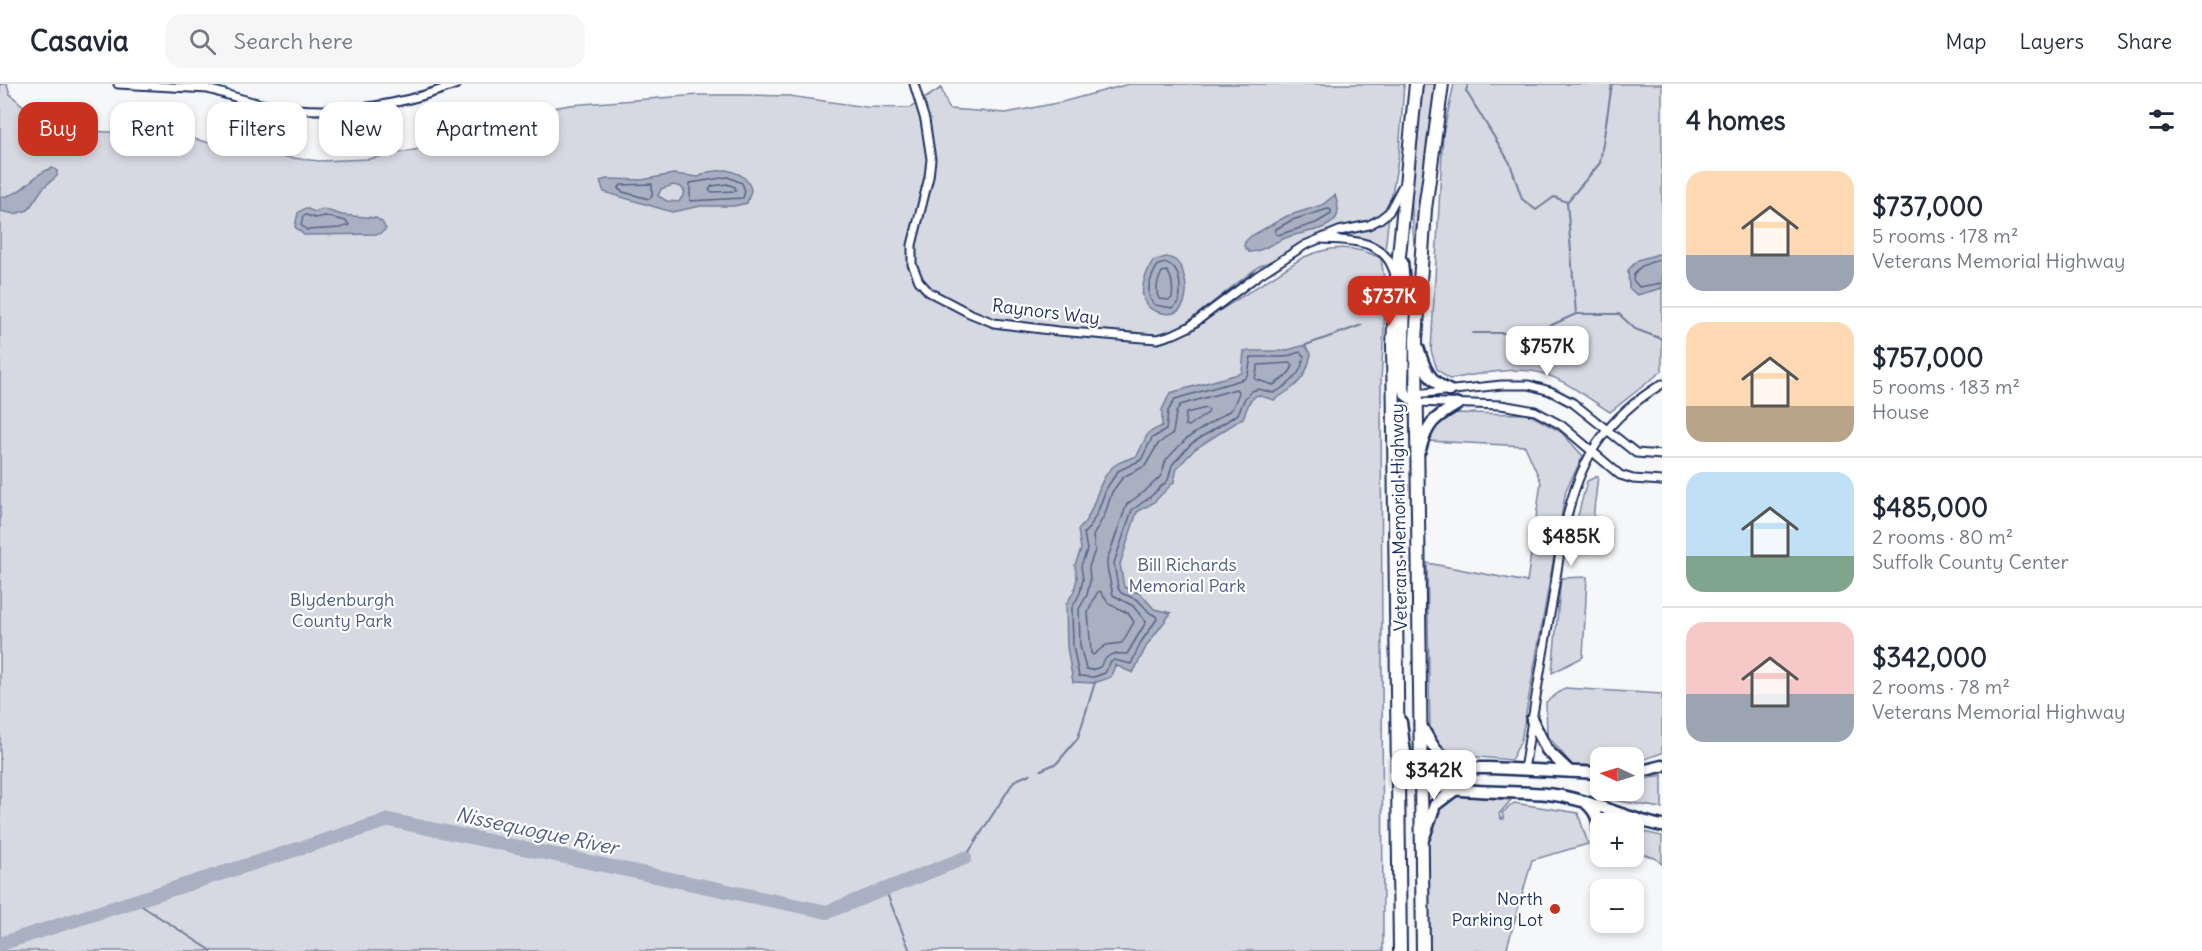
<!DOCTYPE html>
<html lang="en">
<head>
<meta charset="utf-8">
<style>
  :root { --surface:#fff; --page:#f6f6f7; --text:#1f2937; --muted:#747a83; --line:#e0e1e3; --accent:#c8321e }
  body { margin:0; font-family:Delius,sans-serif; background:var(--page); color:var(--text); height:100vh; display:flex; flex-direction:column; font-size:22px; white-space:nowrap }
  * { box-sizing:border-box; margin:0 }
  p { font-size:20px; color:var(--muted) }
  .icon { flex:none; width:33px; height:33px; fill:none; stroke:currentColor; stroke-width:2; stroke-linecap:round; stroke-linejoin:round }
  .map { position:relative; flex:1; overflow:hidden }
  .side { display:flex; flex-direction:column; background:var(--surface); width:540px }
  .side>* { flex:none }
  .banner { position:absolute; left:18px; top:18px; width:570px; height:54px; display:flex; gap:12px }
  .needle { width:39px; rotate:274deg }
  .buttons { position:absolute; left:1590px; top:663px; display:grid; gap:12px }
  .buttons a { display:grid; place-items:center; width:54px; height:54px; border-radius:12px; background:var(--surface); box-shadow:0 3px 9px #0003; font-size:30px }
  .price { position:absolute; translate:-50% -51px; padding:0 14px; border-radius:12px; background:#fff; color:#222; font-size:20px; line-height:39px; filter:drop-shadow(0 2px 3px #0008) }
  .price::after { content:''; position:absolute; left:50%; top:36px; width:18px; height:14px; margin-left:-9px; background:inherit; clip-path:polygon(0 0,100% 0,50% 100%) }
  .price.current { background:var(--accent); color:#fff }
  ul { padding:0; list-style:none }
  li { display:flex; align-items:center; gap:18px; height:150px; padding:0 24px }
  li+li { border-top:2px solid var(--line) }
  li span { display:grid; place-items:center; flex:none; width:168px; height:120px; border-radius:18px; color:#555 }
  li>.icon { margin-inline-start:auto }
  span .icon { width:72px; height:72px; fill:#fffc; stroke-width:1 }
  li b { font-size:26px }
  h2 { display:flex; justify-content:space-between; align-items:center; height:72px; padding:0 24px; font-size:26px }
  .tag { padding:0 21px; border-radius:18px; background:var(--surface); box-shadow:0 3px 9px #0003; font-size:21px; line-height:54px }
  .tag.current { background:var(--accent); color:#fff }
  header { display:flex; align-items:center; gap:36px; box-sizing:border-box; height:84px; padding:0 30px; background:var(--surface); border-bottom:2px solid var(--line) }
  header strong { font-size:28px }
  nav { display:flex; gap:33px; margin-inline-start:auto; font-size:21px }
  .search { width:420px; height:54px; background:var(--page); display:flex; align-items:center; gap:15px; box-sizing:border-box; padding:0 21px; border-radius:18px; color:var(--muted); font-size:22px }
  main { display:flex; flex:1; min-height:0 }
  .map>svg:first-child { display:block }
</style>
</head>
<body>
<header>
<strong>Casavia</strong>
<div class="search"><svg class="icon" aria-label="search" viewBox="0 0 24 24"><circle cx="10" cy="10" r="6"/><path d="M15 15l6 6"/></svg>Search here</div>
<nav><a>Map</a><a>Layers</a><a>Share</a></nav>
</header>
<main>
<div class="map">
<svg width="1662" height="867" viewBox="0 0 1662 867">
  <rect width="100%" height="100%" fill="#f6f7f9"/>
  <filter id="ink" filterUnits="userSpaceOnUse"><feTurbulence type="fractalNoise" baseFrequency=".0167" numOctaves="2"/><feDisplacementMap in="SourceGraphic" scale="12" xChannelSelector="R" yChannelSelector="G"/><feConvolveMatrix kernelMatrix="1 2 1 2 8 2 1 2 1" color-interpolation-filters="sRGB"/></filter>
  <g filter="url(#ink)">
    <path fill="#d6d9e2" stroke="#7884a0" stroke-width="1.5" d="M0,0H7L10,10L39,36L64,46L177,51L257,70L319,77L368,75L419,65L530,28L570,21L699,11H742L789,12L866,23L910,24L941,4L949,25L1006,29L1062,18L1129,0H1404L1399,70L1390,122L1377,134L1359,142L1338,146L1258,183L1167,254L1188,247L1302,174C1331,161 1353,161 1381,174L1386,208L1381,297L1383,867H0Z
      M1420,0H1435L1414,162L1411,109Z
      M1454,0H1662V169L1638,177L1637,211L1662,204V287L1610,328C1586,313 1560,291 1532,287C1507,284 1474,291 1449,295L1437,285L1431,267L1443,50Z
      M1389,130L1385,167L1375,161L1330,153Z
      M1454,329L1529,330L1561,348L1583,372L1566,406L1521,657L1511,676L1447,670L1430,648L1427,479L1527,498L1541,398L1525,362L1429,357L1436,337Z
      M1598,392L1589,469L1568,470L1587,397Z
      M1587,493L1583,573L1552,589L1561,494Z
      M1565,604L1662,610V669L1634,679V674H1600V681H1572L1547,651L1546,618Z
      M1662,691V724L1606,715L1607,707L1634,706V698Z
      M1459,712L1511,716L1499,730L1501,735H1504L1502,729L1514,719L1578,729L1588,760L1532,776L1506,867H1429L1428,742L1442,722Z
      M1634,746L1662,752V780L1655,774L1634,767Z"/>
    <path fill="#a9b0c1" stroke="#707c99" stroke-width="1.5" fill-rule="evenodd" d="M254,41C270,49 281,41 296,41L299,54L294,65L290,66L256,63L251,55Z
      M53,84L57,87V92L43,104L28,126L15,130L0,127V113C26,111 31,89 53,84Z
      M726,86C739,89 748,93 751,106L747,119L734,122H701L672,128L604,108L600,97L607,95L642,96L673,90L699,93L708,88ZM673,101L681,103L685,108L679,118L667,117L658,112L661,105Z
      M1335,111C1337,117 1340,128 1336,134C1327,147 1302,148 1288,153C1275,157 1263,168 1249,168L1244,162L1245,158L1251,152L1287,132L1322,121Z
      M305,124L315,128L323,125L342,131L376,134L382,138L386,145L379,150L304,151L295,143L298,129Z
      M1662,169V204L1637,211L1629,204L1628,186L1638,176Z
      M1166,173C1176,174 1182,182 1184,192C1189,210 1186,234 1162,229C1133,223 1142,195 1153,177Z
      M1305,261L1311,270C1306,296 1296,303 1274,316L1257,311L1250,317L1243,334L1195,365L1177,384L1174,398L1153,419L1137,428L1120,480L1124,503L1141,510L1154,525L1171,529L1147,561L1133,589L1115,581L1111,593L1094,599L1073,598L1067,563L1066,521L1074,507L1077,494L1075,481L1081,465L1078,446C1097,429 1095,396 1115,381C1121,377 1131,374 1137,372L1148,349L1162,342V326L1170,309L1242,289L1244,267H1284Z"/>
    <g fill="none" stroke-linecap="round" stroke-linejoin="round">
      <path stroke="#546386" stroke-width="1.5" d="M287,47H292L293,51L288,60L261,58L258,55L260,51L272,52Z
        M728,93L742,99L745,107L743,114L690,117V99Z
        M652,100V112L649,115L623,108L618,105L621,101Z
        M727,100L735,103L736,107L712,108L709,106L712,102Z
        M1328,125L1331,126V130L1316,139L1278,151L1275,149L1276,145L1292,136Z
        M306,131L315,134L325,132L346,137L349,141L340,144L307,146L301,141L303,132Z
        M1662,175C1650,179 1634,181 1633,196L1639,203L1662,199
        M1166,179C1181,184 1181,204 1179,218L1173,224L1155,221C1143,211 1151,192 1158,181Z
        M1167,187C1173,194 1173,205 1172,214L1169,216L1159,215C1154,206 1158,196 1162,188Z
        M1300,268L1304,272C1302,290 1290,300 1274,309L1258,305L1252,307L1245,314L1238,330L1191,360L1172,381L1168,396L1149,414L1132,426L1114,479L1118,504L1121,509L1138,516L1150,529L1156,532L1157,535L1141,558L1131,580L1114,576L1110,579L1105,589L1094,593L1079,592L1073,562L1072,524L1080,509L1083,495L1081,482L1087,466L1084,449L1090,443L1098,427L1106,405L1118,387L1141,376L1152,354L1166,346L1168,327L1175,315L1244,295L1248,290L1251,273H1284Z
        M1290,279L1293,281C1291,290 1282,296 1273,301L1255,295L1258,281Z
        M1236,305L1239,309L1232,325L1186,355L1166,376L1161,392L1144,408L1127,420L1107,476V483L1113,511L1133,522L1146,538L1127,570C1113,569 1107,569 1100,583L1092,586L1086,585L1080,561L1079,525L1087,511L1090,497L1089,483L1095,466L1093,452L1105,430L1112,408L1123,393L1145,382L1158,360L1173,349L1176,329L1180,321Z
        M1206,324L1209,326L1208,329L1189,342L1185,341L1186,329Z
        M1100,507L1109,520L1128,529L1134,538L1122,559L1106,561L1093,571L1091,569L1088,528L1097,509Z"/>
      <path stroke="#707c99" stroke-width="2" d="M1468,0L1466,7L1510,79L1522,115L1536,126L1554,113L1567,118
        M1576,230L1567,118L1600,79L1612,0
        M1473,249H1534L1576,230H1619L1635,245L1662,255
        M1303,262L1362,241
        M1041,686L1057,679L1078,654L1095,598
        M965,774L1014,697L1030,690
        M885,805L910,867
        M134,817L212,867"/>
      <path stroke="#a9b0c1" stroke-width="14" d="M0,860L389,736L827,828L965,774"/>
      <g stroke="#1b2f5e" stroke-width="11">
        <path id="street" d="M118,0L208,5L197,0
          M914,0L925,36L931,75L929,93L912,161V180L919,197L929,208L969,229L994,239L1058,247L1143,254L1158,255L1174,250L1189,243L1257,192L1305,161L1339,147L1369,141L1380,135L1389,128L1402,103
          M208,5C228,11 249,18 270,22C334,32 397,23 457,0
          M1321,155C1350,156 1384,155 1394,188
          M1415,310L1502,301H1529L1550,307L1573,319L1636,369L1662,371
          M1416,318L1501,321L1535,327L1561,341L1620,391L1633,395L1662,397
          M1524,686C1533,630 1542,574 1552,519C1561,464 1566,405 1598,358C1615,334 1637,315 1662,300"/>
      </g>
      <g stroke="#1b2f5e" stroke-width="15">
        <path id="secondary" d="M1402,178L1405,212L1403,302L1406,311L1416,318
          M1418,263C1424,284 1429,298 1450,307
          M1420,366C1427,339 1434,334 1458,320
          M1532,636L1547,666L1570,688
          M1401,638C1404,656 1403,685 1421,697C1442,710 1518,707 1547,710C1588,714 1623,734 1662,742
          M1420,640C1434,663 1435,675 1465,679
          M1634,689L1662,682
          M1399,702L1409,691L1427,684H1489L1600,689
          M1586,719C1600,730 1599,743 1599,759
          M1424,753L1435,721L1456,705"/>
      </g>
      <g stroke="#1b2f5e" stroke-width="16">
        <path id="highway" d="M1400,867L1393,261L1396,202L1416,0
          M1423,867L1416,256L1425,125L1442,0"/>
      </g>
      <use href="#street" stroke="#fff" stroke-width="7"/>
      <use href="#secondary" stroke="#fff" stroke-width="10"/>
      <use href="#highway" stroke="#fff" stroke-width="12"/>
    </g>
  </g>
  <circle fill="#c8321e" stroke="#fff" stroke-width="2" cx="1555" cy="825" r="6"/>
  <g text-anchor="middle" stroke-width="4.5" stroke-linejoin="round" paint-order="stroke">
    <g font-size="18" fill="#1b2f5e" stroke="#fff">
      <text transform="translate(1046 228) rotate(7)" y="6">Raynors Way</text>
      <text transform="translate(1399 433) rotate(-91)" y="6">Veterans Memorial Highway</text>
    </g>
    <g font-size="18" fill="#4a5a7f" stroke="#fff">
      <text x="1187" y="487">Bill Richards<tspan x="1187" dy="21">Memorial Park</tspan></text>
      <text x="342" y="522">Blydenburgh<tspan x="342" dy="21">County Park</tspan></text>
    </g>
    <g font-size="18" fill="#1b2f5e" stroke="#fff" text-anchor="end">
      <text x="1543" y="821">North<tspan x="1543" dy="21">Parking Lot</tspan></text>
    </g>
    <g font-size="20" font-style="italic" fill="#4d5c81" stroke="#fff">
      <text transform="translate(537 747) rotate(12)" y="7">Nissequogue River</text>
    </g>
  </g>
</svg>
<div class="buttons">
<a><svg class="needle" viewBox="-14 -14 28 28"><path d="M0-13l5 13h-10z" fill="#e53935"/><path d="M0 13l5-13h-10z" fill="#747a83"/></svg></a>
<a>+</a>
<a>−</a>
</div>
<b class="price current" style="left:1389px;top:243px">$737K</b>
<b class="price" style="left:1547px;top:293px">$757K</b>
<b class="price" style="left:1571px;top:483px">$485K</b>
<b class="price" style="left:1434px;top:717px">$342K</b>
<div class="banner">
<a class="tag current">Buy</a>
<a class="tag">Rent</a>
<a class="tag">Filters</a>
<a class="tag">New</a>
<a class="tag">Apartment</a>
</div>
</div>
<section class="side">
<h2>4 homes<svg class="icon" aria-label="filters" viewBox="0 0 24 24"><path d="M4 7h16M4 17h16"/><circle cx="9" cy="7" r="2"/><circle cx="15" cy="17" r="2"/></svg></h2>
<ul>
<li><span style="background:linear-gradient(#ffd9b3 70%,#9aa5b1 0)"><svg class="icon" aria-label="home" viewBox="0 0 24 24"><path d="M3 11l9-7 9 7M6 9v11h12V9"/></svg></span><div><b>$737,000</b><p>5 rooms · 178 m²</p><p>Veterans Memorial Highway</p></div></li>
<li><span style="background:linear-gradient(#ffd9b3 70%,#b9a48a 0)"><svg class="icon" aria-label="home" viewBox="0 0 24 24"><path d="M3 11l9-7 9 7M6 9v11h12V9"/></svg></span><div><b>$757,000</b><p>5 rooms · 183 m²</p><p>House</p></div></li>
<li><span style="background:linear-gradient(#bfe0f5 70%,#7fa58c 0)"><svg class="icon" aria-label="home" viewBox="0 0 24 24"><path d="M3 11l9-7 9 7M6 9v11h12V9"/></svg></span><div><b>$485,000</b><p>2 rooms · 80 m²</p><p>Suffolk County Center</p></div></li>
<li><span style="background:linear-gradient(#f6c9c9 60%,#9aa5b1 0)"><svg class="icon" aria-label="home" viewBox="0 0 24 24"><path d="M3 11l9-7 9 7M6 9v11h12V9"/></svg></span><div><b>$342,000</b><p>2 rooms · 78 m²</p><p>Veterans Memorial Highway</p></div></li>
</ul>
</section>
</main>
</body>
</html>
